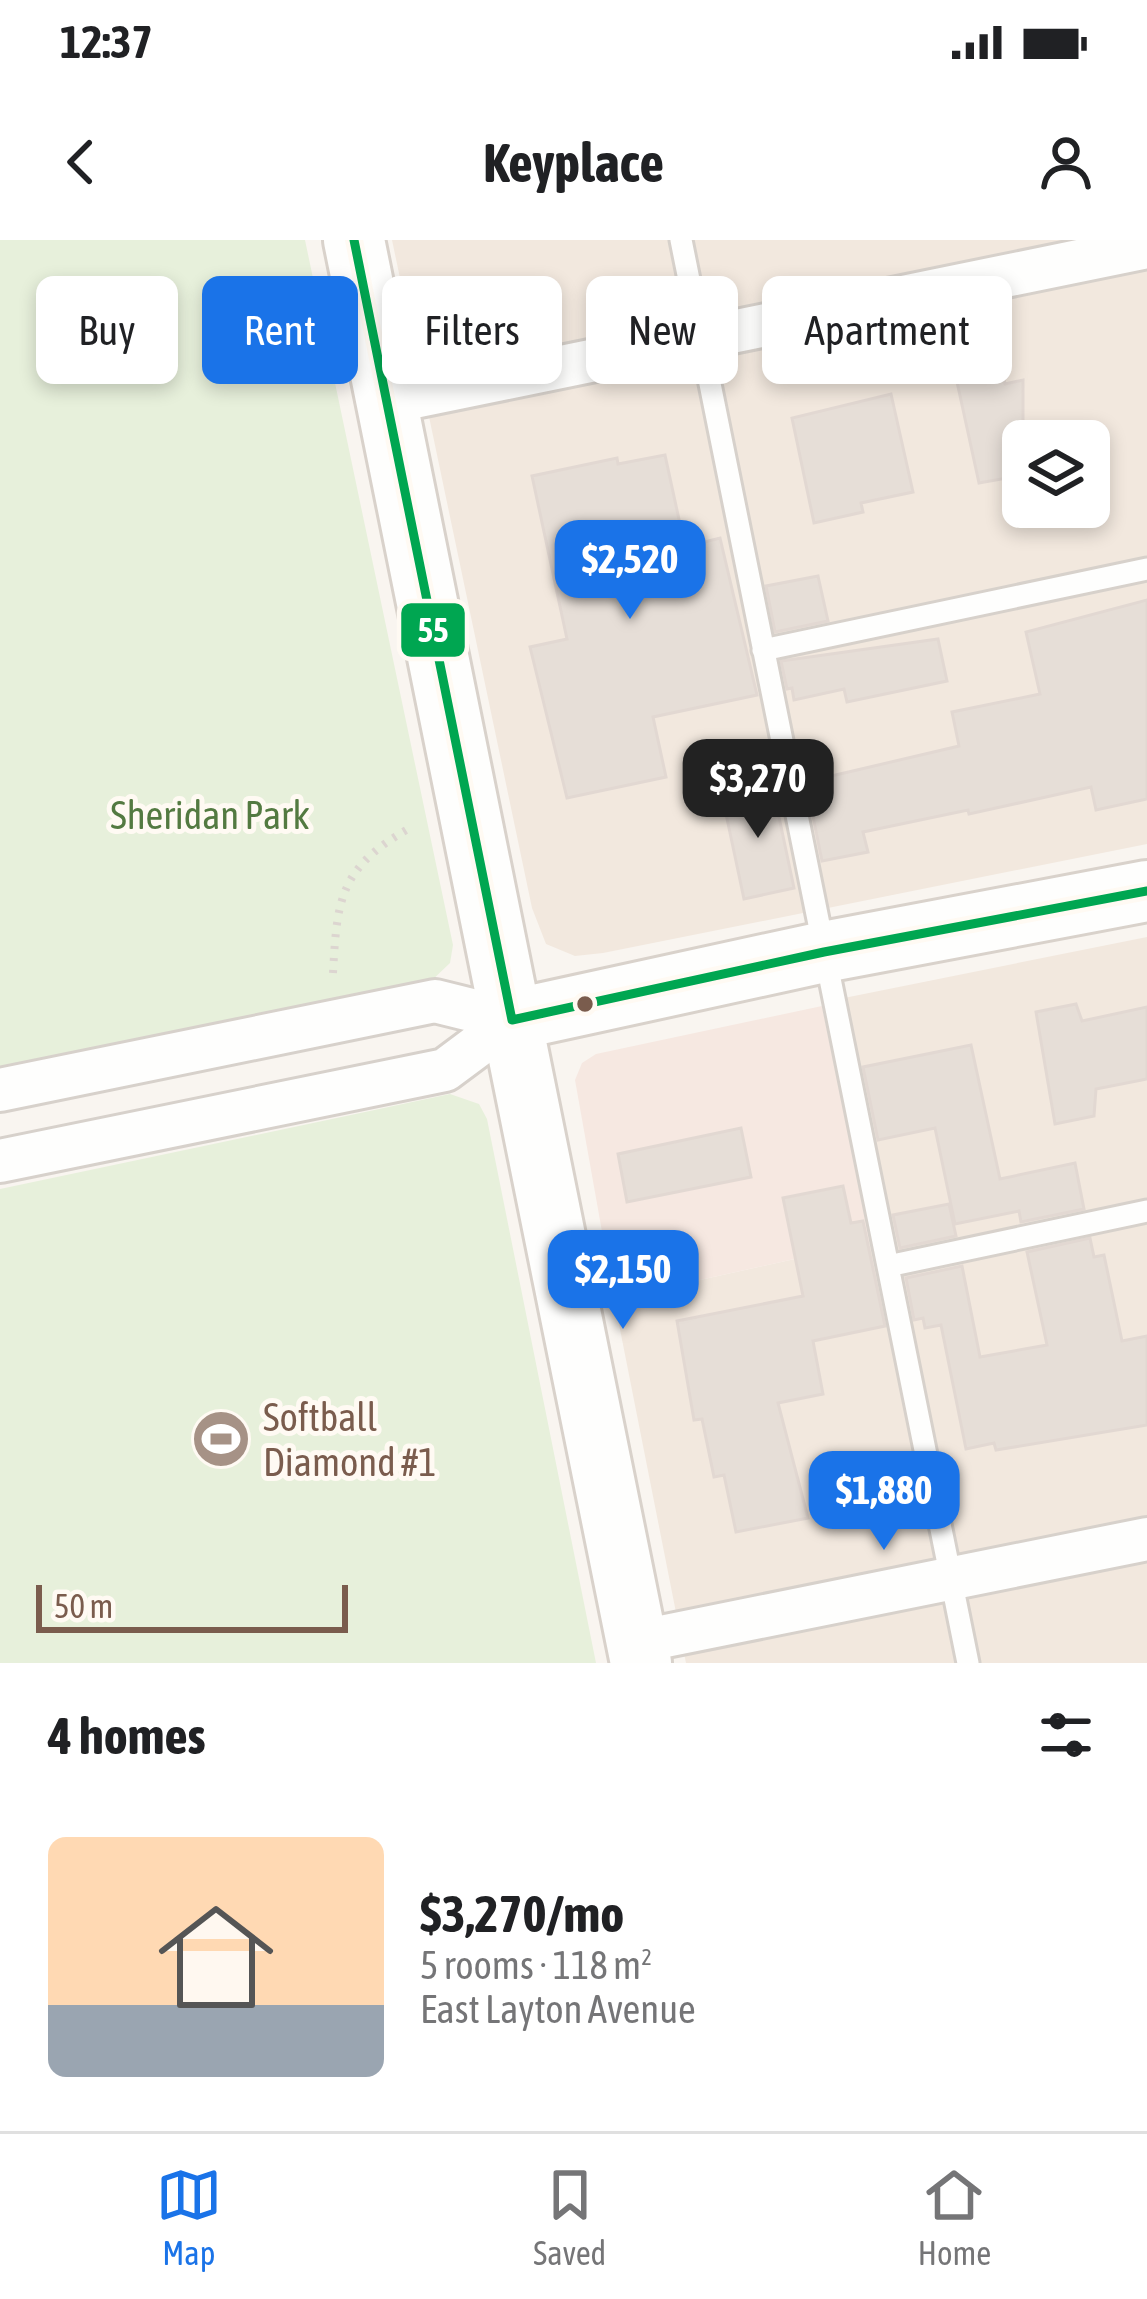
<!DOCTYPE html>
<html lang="en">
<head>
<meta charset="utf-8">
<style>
  :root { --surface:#fff; --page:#f6f6f6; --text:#202124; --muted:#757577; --line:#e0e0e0; --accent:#1a73e8 }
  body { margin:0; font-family:"Asap Condensed",sans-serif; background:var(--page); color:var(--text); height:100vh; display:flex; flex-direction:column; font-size:45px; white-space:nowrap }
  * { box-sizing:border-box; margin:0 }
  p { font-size:39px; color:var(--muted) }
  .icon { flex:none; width:66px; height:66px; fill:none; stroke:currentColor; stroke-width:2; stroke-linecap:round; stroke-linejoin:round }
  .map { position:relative; height:1423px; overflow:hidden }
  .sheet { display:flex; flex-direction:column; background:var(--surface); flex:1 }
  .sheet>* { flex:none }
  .banner { position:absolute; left:36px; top:36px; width:1077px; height:108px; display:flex; gap:24px }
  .buttons { position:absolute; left:1002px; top:180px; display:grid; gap:24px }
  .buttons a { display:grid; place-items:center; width:108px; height:108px; border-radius:18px; background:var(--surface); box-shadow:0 6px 18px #0003; font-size:60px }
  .scale { position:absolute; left:36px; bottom:30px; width:312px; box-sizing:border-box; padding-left:12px; border:6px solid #7a5c4d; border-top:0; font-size:33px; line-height:42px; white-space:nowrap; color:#7a5c4d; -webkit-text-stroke:9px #fffaf3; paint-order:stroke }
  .price { position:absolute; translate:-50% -102px; padding:0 27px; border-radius:24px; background:var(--accent); color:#fff; font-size:39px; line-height:78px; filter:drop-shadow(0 3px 6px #0008) }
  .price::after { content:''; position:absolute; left:50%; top:72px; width:36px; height:27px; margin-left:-18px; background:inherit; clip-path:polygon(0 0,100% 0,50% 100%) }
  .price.on { background:#222; color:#fff }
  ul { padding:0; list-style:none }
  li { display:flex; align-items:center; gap:36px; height:300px; padding:0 48px }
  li+li { border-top:3px solid var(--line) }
  li span { display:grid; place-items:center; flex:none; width:336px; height:240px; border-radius:18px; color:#555 }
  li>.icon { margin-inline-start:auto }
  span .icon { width:144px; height:144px; fill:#fffc; stroke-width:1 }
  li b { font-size:51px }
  h2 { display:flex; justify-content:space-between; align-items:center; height:144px; padding:0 48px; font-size:51px }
  .chip { padding:0 42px; border-radius:18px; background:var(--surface); box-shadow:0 6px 18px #0003; font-size:42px; line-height:108px }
  .chip.on { background:var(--accent); color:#fff }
  .status { display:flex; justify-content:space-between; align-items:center; height:84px; padding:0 60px; background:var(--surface); direction:ltr }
  .status svg { height:33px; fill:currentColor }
  header { display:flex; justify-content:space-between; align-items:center; height:156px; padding:0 48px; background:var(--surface); font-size:54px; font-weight:700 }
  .dock { display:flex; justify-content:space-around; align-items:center; height:168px; border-top:3px solid var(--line); background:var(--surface); font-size:33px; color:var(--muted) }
  .dock a { display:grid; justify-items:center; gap:6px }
  .dock .on { color:var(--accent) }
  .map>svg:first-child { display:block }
</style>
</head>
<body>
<div class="status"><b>12:37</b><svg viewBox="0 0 49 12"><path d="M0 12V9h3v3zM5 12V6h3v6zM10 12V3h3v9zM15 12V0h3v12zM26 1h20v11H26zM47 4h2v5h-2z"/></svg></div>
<header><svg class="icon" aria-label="back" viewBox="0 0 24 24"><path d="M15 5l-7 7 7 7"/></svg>Keyplace<svg class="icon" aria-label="person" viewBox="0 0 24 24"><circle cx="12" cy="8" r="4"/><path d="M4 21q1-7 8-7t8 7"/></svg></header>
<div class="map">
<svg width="1147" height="1423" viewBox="0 0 1147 1423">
  <rect width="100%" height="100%" fill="#f9f5f0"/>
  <path fill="#f2e8de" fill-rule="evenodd" d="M392,0H1147V604L603,713L575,716L546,704L532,668ZM1023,201H1089V267H1023Z
    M1147,697V1423H686L614,1059L894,997L844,758Z"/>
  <path fill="#f6e8e1" d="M822,766L871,1002L614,1059L575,840L582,823L596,814Z"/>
  <path fill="#e7f0db" d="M0,0H305L453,705L450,723L427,745L0,831Z
    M450,854L479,864L487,879L596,1423H0V949Z"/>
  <path fill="#e6ded7" stroke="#e2d8d2" stroke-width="3" d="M1002,132L1005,144L1023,140V201H1017L1023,235L979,243L957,142Z
    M891,154L913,252L861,263L863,272L814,283L792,178Z
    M665,215L685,307L720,298L757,455L653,477L666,537L567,558L530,407L567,399L532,236L617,218L618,224Z
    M818,336L828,381L775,392L766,346Z
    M1147,360V559L1096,570L1091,547L969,574L968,570L863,592L868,612L822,621L806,542L959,506L952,472L1040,454L1026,392Z
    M938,399L947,441L847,462L844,449L794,460L792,448L787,449L781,421Z
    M772,544L794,648L744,659L722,555Z
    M1076,764L1082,781L1147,767V839L1096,849L1094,876L1055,884L1036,772Z
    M971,805L1000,939L1075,923L1084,969L1021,982L1019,971L955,984L935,888L878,900L863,827Z
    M741,888L751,937L627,962L618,914Z
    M843,946L851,983L863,981L885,1086L813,1101L823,1154L778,1163L808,1278L736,1292L724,1235L714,1237L702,1179L694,1180L677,1081L803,1056L783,958Z
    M949,964L956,996L900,1008L893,975Z
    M1090,998L1094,1017L1104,1015L1122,1101L1147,1096V1185L996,1210L994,1203L966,1209L941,1085L925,1088L923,1078L914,1080L906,1038L962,1026L980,1117L1047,1105L1027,1012Z"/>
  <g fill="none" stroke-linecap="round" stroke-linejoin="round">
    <g stroke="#d7d1cb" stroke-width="27">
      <path id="lane" d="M681,0L968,1423
        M763,410L1147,329
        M888,1026L1147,971"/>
    </g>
    <g stroke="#d7d1cb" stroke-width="48">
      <path id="street" d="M390,162L1147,7
        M0,850L435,761L512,780
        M0,921L445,830L512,780
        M636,1402L1147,1299"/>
    </g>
    <g stroke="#d9d2cb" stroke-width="66">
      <path id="secondary" d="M354,0L641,1423
        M512,780L824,712L1147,651"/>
    </g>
    <path stroke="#dcd5d0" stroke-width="8" stroke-dasharray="3 9" stroke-linecap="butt" d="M333,733C337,659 340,628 408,589"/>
    <use href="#lane" stroke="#fefefd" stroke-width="21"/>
    <use href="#street" stroke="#fefefd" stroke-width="42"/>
    <use href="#secondary" stroke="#fefefd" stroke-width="60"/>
    <g stroke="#fffaf3" stroke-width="18">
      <path id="bus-1" d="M354,0L512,780
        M512,780L824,712L1147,651"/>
    </g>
    <use href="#bus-1" stroke="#00a651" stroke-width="9"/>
  </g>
  <defs>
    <g id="stadium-disc" transform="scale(3)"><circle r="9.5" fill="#a69286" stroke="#fffaf3"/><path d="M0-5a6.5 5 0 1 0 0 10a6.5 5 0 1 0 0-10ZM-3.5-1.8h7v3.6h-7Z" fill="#fff"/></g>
  </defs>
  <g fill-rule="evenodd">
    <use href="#stadium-disc" x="221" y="1199"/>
  </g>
  <circle fill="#7a5c4d" stroke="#fffaf3" stroke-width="4.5" cx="585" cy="764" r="10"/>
  <g text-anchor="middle" stroke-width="10" stroke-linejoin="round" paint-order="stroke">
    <g font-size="39" fill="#537a41" stroke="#fffaf3">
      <text x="210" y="589">Sheridan Park</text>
    </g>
    <g font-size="39" fill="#7a5c4d" stroke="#fffaf3" text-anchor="start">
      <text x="263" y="1191">Softball<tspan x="263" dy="45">Diamond #1</tspan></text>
    </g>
  </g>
  <rect stroke="#fffaf3" stroke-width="4.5" x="399" y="361" width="68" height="58" rx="12" fill="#00a651"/>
  <g font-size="33" text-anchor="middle" font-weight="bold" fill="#fff">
    <text x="433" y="402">55</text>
  </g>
</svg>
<div class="buttons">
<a><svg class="icon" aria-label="layers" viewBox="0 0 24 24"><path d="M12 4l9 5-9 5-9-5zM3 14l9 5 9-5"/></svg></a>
</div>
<div class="scale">50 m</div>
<b class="price" style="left:630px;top:382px">$2,520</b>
<b class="price on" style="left:758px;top:601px">$3,270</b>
<b class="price" style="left:623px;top:1092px">$2,150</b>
<b class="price" style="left:884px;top:1313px">$1,880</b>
<div class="banner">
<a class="chip">Buy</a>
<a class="chip on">Rent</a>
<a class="chip">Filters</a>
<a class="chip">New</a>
<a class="chip">Apartment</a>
</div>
</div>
<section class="sheet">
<h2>4 homes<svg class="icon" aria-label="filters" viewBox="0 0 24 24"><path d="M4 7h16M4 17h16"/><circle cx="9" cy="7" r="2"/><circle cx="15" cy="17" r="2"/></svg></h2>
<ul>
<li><span style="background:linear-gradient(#ffd9b3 70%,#9aa5b1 0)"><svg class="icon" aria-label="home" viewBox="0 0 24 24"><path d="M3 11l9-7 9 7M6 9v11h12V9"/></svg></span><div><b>$3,270/mo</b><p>5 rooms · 118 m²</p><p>East Layton Avenue</p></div></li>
</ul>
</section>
<nav class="dock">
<a class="on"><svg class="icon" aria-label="map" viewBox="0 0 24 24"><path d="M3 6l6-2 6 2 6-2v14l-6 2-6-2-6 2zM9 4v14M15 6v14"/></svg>Map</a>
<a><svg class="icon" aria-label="saved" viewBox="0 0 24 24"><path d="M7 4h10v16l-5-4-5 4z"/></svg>Saved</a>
<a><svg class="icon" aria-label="home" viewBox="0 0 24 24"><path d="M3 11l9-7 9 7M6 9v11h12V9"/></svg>Home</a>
</nav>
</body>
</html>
